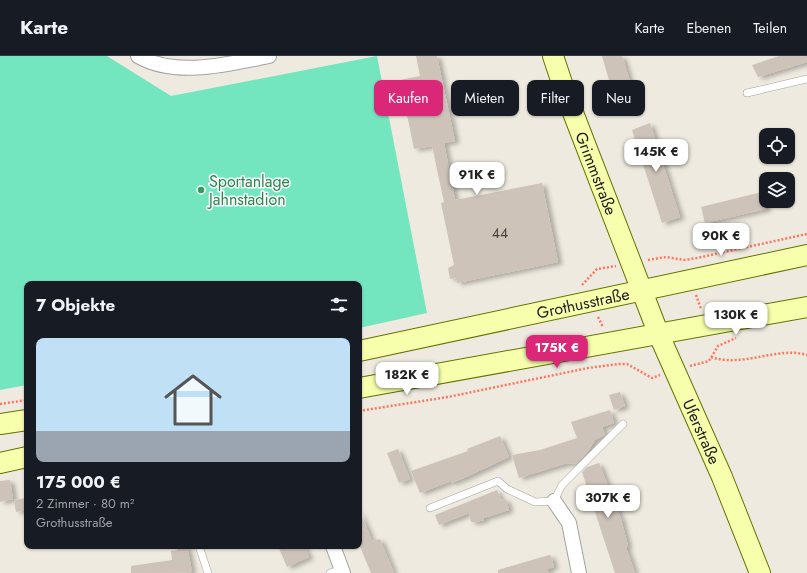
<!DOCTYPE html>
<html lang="de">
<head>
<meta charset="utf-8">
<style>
  :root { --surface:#171b24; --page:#20242c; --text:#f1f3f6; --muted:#9ea1a6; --line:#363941; --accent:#db2777 }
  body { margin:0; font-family:Jost,sans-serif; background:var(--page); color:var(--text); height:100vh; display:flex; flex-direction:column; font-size:15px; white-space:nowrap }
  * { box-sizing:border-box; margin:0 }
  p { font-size:13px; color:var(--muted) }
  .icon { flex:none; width:22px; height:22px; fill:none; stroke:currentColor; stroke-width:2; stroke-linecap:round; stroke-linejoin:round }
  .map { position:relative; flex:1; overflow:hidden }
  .panel { position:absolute; left:24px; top:225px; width:338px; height:268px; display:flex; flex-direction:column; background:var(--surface); border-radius:8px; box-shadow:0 1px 3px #0004 }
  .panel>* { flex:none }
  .guide { position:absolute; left:374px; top:24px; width:373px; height:36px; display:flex; gap:8px }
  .tools { position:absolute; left:759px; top:72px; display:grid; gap:8px }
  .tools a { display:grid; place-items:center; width:36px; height:36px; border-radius:8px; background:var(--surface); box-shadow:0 1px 3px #0004; font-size:20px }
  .price { position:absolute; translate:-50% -34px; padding:0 9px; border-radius:8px; background:#fff; color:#222; font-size:13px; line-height:26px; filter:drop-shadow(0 1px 2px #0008) }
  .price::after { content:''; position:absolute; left:50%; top:24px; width:12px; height:9px; margin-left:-6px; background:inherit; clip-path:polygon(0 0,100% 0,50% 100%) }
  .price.selected { background:var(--accent); color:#fff }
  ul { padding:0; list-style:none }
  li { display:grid; align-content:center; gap:8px; height:212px; padding:0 12px }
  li+li { border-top:1px solid var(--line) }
  li span { display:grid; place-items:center; height:124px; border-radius:8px; color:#555 }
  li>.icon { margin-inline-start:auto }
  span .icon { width:72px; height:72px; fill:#fffc; stroke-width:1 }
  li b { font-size:17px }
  h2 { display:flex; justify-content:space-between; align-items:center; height:48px; padding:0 12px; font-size:17px }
  .chip { padding:0 14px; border-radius:8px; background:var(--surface); box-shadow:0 1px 3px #0004; font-size:14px; line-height:36px }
  .chip.selected { background:var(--accent); color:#fff }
  header { display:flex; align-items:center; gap:24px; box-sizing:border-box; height:56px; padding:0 20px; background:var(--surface); border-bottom:1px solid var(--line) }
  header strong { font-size:19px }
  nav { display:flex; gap:22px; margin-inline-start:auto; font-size:14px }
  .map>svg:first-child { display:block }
</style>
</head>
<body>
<header>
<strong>Karte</strong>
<nav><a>Karte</a><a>Ebenen</a><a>Teilen</a></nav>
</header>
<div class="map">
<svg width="807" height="517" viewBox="0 0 807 517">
  <defs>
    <filter id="shadow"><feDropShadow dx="4.5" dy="2.5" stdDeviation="2" flood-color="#0004"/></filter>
  </defs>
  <rect width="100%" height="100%" fill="#eeeadf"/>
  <path fill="#74e6bf" d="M0,0H107L171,40L377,0L427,257L359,272V228H27V329L0,334Z"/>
  <path fill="#cec3b8" filter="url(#shadow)" d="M416,0H437L455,85L444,87L455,144L542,127L558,206L457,227L456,222L450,223L448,212L454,209L441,147L444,146L432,90L414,93L400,24L420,20Z
    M602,0H622L632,32L613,38Z
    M779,0H807V6L758,21L752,9Z
    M650,67L680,161L662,167L632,74Z
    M766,135V153L705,167L701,151Z
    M620,336L625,350L614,354L609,339Z
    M610,354L614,367L602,371L605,379L595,384L589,394L577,407L564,408L519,422L512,399L540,394L577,382L571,366Z
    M500,380L509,401L464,422L451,427V425L420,437L411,415L468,395L467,393Z
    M398,393L410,423L399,427L387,397Z
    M599,407L621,463L628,490L626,491L635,517H615L582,416L587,411Z
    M10,424L13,443L0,446V425Z
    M497,434L501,444L506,443L509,454L484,462V464L476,466H471L469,457L439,469L435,459Z
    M27,442V454L16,456L14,444Z
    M359,454L372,485L380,483L394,517H371L359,488Z
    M176,490H187L192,516L131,517V510L172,504L171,495L177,494Z
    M278,490H304L309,501L287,511Z
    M549,499L551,500L554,511L547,513L549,517H498V514Z"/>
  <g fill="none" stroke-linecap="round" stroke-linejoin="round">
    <g stroke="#a2a2a2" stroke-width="8">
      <path id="lane" d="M747,37L807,23
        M430,452L498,425L507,433L535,446L554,445L562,429L623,368
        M199,490L208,517
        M330,517L342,513"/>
    </g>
    <g stroke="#a2a2a2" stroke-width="16">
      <path id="street" d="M138,0C176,22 229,8 269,0
        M554,445L569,467L579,517
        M333,490L343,517"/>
    </g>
    <g stroke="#637400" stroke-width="22">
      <g id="secondary">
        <path id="s1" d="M553,0L565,36L659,279L722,421L760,517"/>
        <path id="s2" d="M359,295L807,199"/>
        <path d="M359,332L807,251"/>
        <path d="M0,368L27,364"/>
        <path d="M0,407L27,401"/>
      </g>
    </g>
    <path stroke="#ff765f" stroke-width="2.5" stroke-dasharray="2 2" stroke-linecap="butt" d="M648,204L666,201L684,204L697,202L807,178
      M582,229L597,213L616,210
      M696,239L701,253
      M598,261L603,271
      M711,301C743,312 778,290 807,299
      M690,310L709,305L718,290L736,282
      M0,348L27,344
      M359,355L448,341L588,312L619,308H627L652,322L660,319"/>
    <use href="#lane" stroke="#fff" stroke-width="7"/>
    <use href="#street" stroke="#fff" stroke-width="14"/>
    <use href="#secondary" stroke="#f7ffac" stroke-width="20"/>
  </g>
  <circle fill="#2e9e5b" stroke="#fff" stroke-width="1.5" cx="201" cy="134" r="4"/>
  <g text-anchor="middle" stroke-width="3" stroke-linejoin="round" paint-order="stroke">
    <g font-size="14" fill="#484542">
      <text x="500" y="182">44</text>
    </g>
    <g font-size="16" fill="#1b1b1b" stroke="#fff">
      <text dy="6" stroke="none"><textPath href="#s1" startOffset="125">Grimmstraße</textPath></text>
      <text dy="6" stroke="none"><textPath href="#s2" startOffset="229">Grothusstraße</textPath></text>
      <text dy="6" stroke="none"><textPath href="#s1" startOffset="404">Uferstraße</textPath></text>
    </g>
    <g font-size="16" fill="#27864d" stroke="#fff" text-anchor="start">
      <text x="209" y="131">Sportanlage<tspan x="209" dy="18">Jahnstadion</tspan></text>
    </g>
  </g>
</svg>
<div class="tools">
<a><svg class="icon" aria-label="locate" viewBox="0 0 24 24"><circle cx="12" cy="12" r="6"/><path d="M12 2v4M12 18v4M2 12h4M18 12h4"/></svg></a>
<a><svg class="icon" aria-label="layers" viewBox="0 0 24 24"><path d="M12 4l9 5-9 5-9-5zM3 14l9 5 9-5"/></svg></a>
</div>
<b class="price" style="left:656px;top:117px">145K €</b>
<b class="price" style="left:477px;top:140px">91K €</b>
<b class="price" style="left:721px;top:201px">90K €</b>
<b class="price" style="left:736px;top:280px">130K €</b>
<b class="price selected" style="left:557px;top:313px">175K €</b>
<b class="price" style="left:407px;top:340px">182K €</b>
<b class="price" style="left:608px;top:463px">307K €</b>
<div class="guide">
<a class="chip selected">Kaufen</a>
<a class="chip">Mieten</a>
<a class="chip">Filter</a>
<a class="chip">Neu</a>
</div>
<section class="panel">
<h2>7 Objekte<svg class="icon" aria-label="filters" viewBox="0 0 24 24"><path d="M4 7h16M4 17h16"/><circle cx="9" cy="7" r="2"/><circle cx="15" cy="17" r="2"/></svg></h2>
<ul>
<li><span style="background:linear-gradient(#bfe0f5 75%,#9aa5b1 0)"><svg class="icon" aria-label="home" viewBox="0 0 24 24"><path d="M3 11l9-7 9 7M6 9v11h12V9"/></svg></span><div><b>175 000 €</b><p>2 Zimmer · 80 m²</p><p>Grothusstraße</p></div></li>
</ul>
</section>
</div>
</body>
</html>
